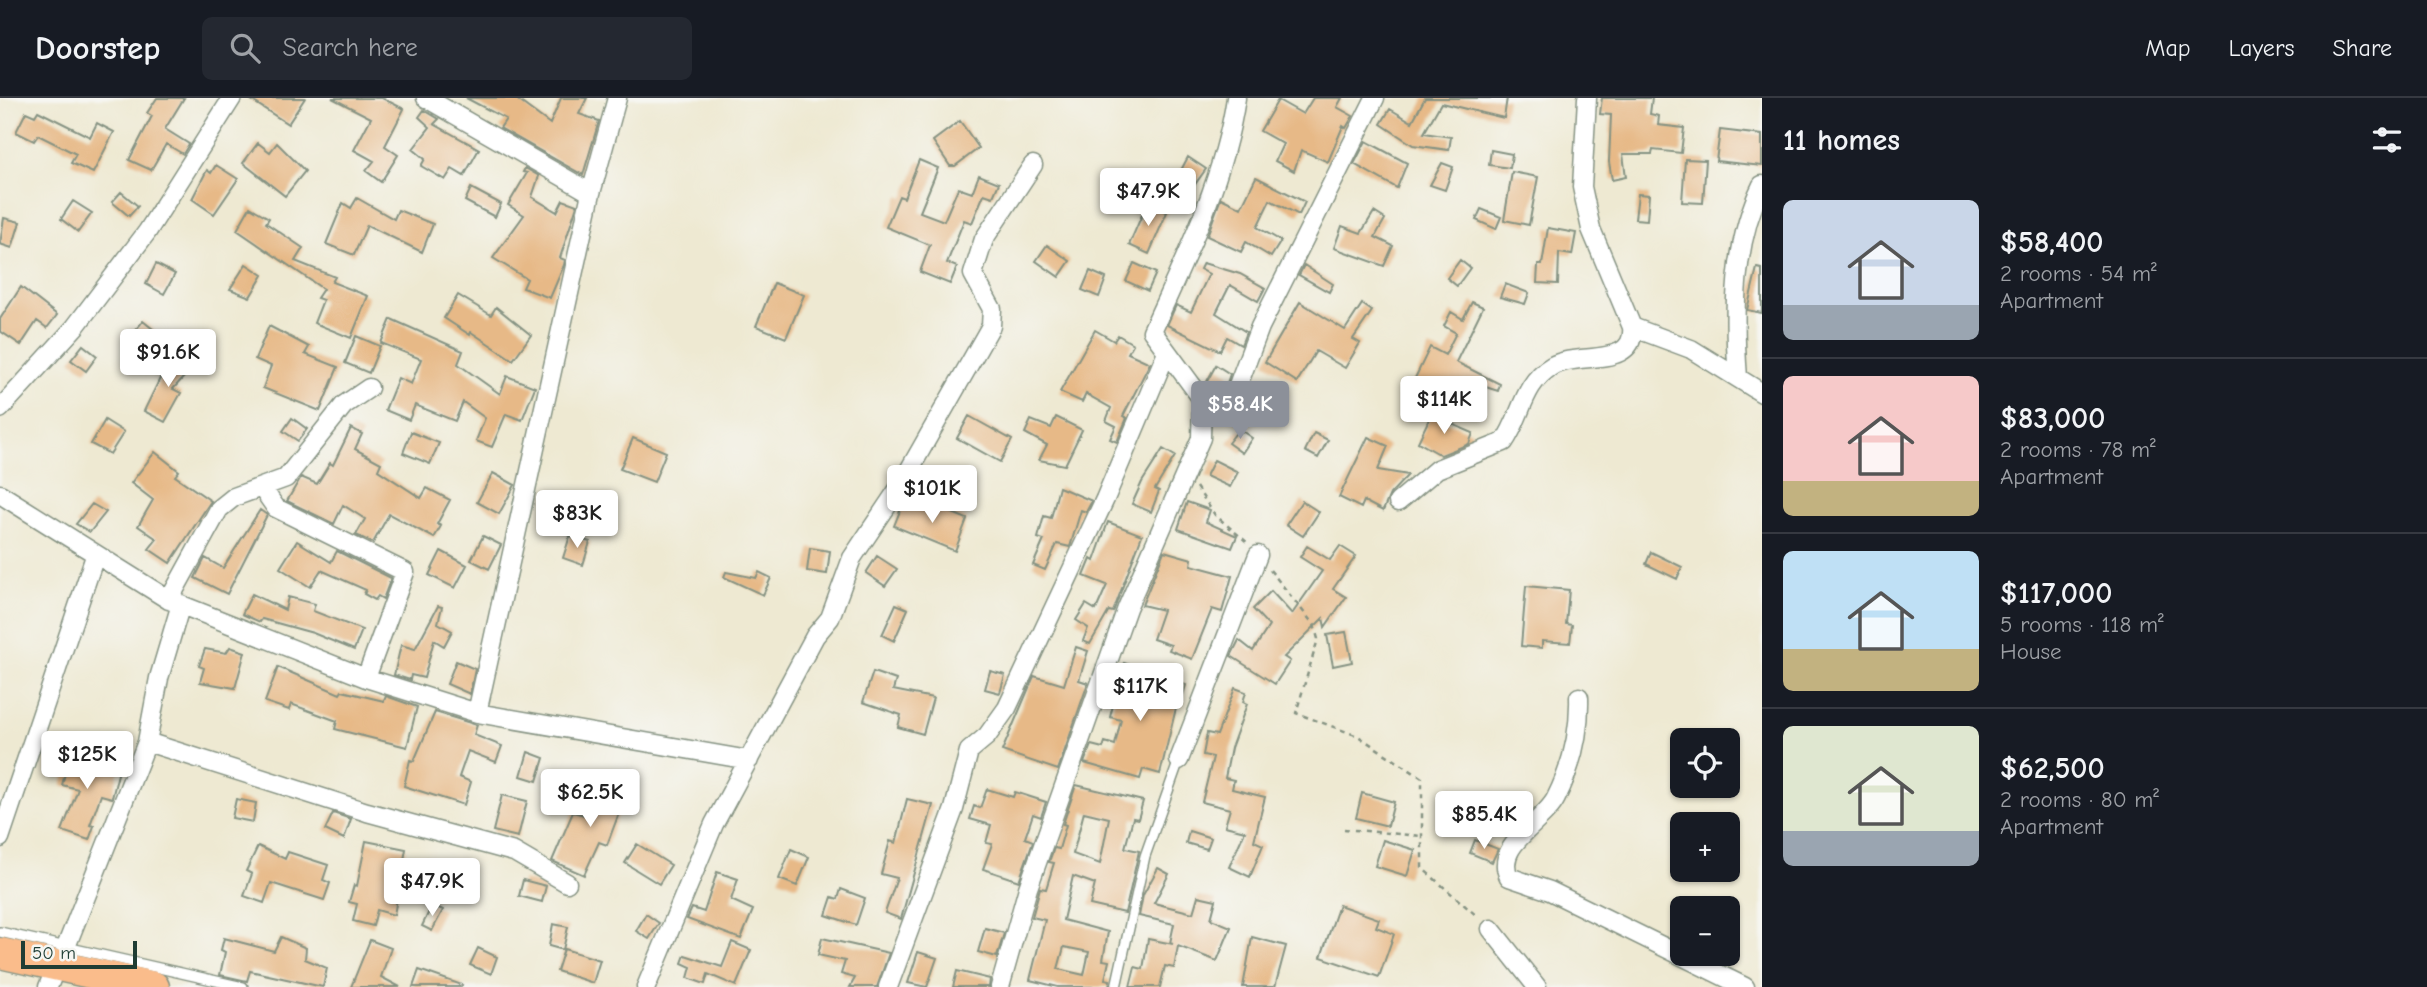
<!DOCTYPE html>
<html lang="en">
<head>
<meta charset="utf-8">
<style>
  :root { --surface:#171b24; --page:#242831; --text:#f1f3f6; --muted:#9ea1a6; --line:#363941; --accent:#8c9099 }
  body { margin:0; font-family:"Comic Neue",sans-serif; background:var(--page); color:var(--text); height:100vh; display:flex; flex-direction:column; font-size:26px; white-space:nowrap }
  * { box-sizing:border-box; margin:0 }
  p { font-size:23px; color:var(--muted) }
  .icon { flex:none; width:38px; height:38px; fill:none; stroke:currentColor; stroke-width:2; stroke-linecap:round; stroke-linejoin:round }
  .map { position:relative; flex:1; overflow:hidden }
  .drawer { display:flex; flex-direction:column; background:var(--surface); width:665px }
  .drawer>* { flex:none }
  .buttons { position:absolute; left:1670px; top:630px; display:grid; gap:14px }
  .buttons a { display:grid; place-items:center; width:70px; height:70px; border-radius:10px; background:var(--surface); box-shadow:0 2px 5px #0004; font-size:35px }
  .scale { position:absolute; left:21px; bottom:18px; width:116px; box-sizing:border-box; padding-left:7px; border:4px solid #1f3d34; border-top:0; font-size:19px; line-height:24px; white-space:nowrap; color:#1f3d34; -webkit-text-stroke:5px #f6f6f2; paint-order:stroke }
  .price { position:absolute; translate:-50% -60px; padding:0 16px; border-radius:7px; background:#fff; color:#222; font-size:23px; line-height:46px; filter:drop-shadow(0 2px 4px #0008) }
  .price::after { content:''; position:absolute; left:50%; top:42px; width:21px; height:16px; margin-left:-10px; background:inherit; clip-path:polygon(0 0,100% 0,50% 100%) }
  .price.current { background:var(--accent); color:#fff }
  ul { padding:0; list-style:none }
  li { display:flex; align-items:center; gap:21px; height:175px; padding:0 21px }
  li+li { border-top:2px solid var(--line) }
  li span { display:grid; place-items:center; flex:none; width:196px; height:140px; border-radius:10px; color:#555 }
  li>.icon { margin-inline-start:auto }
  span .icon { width:84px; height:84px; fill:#fffc; stroke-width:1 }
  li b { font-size:30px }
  h2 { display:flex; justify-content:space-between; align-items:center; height:84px; padding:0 21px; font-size:30px }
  header { display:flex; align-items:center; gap:42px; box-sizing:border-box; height:98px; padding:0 35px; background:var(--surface); border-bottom:2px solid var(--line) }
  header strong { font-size:33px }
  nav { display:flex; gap:38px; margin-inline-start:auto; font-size:24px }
  .search { width:490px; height:63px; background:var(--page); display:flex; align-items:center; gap:18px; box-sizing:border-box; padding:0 24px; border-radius:10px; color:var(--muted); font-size:26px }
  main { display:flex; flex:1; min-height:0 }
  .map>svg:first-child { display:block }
</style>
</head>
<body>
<header>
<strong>Doorstep</strong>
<div class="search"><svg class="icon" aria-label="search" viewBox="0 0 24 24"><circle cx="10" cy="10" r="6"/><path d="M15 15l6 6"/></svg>Search here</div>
<nav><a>Map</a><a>Layers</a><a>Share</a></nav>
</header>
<main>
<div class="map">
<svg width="1762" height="889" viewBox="0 0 1762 889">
  <rect width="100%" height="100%" fill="#f6f6f2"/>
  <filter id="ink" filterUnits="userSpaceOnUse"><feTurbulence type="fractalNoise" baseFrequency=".0143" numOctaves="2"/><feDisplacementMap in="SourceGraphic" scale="14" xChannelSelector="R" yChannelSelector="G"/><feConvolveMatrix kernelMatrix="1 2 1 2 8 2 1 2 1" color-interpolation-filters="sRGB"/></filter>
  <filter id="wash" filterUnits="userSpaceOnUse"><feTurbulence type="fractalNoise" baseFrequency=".00686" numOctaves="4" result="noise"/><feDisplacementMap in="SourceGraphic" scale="28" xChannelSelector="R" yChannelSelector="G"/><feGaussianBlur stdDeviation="1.57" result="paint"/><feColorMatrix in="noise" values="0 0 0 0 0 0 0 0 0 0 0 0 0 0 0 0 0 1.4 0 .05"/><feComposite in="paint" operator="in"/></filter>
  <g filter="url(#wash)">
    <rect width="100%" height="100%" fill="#eee9d2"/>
    <g id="blocks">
      <path fill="#e7b987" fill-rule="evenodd" d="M157,0H184L165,31L189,46L183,56L166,46L151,72L129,62L152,18L147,15Z
        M248,0H305L288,26Z
        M332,0H382L404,11L385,48L398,57L381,84L366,73L374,63L354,52L371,20Z
        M466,0H515L550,26L561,0H587L579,16L599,23L583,77L500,30L506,21Z
        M1313,0H1342L1337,9L1353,18L1346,30L1343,28L1328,64L1301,52L1294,73L1275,63L1283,46L1260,33L1278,2L1303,16Z
        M1425,0H1507L1504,20L1441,5L1424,35L1451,39L1449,52L1413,47L1381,26L1390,11L1412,24Z
        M1602,0H1652L1650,16L1659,18L1658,27L1684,30L1681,55L1653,52L1652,56H1623L1626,79L1612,82L1609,64L1611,17L1600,16Z
        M424,12L439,21L434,26L479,51L464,78L452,71L445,82L421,68L425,61L413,51L430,29L419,19Z
        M38,13L90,39L97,25L114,34L93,75L71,65L76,56L38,37L34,43L16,34L26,14L35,18Z
        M960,23L979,50L955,68H950L933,43Z
        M1720,32L1762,37V68L1716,63Z
        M1366,43L1407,65L1397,90L1354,66Z
        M258,45L270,54L277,45L305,73L285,98L243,65Z
        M1491,52L1512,56L1510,70L1489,67Z
        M1188,59L1206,71L1193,89L1178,78Z
        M1685,61L1706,62L1703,105L1682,104Z
        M919,62L938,70L920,114L944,123L958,90L972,95L979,77L999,85L993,99L984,96L972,125L964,122L947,165L957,169L950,186L920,174L930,147L886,129L899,98L904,100Z
        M1442,65L1453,69L1445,92L1430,87Z
        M216,67L238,81L214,116L192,101L207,72L211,75Z
        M525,70L539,78L532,99L557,114L563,102L577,107L560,160L565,162L564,167L550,200L523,190L527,181L493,160L524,117L508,107L527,75L523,74Z
        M1512,74L1538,79L1529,127L1504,122Z
        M1256,79L1305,104L1299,117L1270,102L1257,129L1281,143L1271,159L1246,144L1241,154L1207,138L1221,100L1241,110Z
        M471,90L501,106L495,119L465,103Z
        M121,94L138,108L129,118L112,104Z
        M1638,96L1649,97L1647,122L1635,121Z
        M357,100L394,121L398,112L433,126L422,154L367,127L354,157L326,146L343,105L351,110Z
        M73,103L92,115L78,134L61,121Z
        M1147,105L1167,114L1149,156L1129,147Z
        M250,109L269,120L266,125L303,150L295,163L335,179L332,184L368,198L351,240L314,225L323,202L317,200L323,191L237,132Z
        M1481,111L1501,119L1496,131L1476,122Z
        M1374,114L1385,121L1375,139L1393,148L1384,168L1334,150L1342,128L1361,135Z
        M4,120L20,124L12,150L0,146Z
        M1548,130L1576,135L1572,157L1559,155L1558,186L1537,185L1538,167H1542Z
        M1047,147L1070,163L1059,179L1036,163Z
        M1460,162L1470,170L1457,188L1447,180Z
        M1134,165L1156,175L1148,193L1126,183Z
        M1203,165L1240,176L1265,190L1258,203L1230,187L1216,215L1246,234L1241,247L1227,239L1220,253L1167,227L1176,207L1191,214L1209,176L1200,171Z
        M156,166L175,176L164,196L146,186Z
        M246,166L263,177L250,199L230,191Z
        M1304,167L1333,186L1329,194L1299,177Z
        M1757,170L1762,171V215L1747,212Z
        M1090,173L1106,180L1099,199L1082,192Z
        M774,185L804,197L786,240L756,228Z
        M1505,186L1529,195L1525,206L1500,199Z
        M21,189L57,217L47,230L37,223L21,247L0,233V221Z
        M458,197L491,217L496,209L531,237L513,262L471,234L470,237L444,220Z
        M1300,204L1345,232L1362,206L1372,213L1353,241L1360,245L1345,270L1316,253L1297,284L1265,264Z
        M1472,204L1483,209L1456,264L1500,286L1498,293L1464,282L1460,289L1452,285L1442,314L1405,301L1430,249L1445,257L1456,235L1444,228L1451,214L1463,221Z
        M391,221L463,253L458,266L500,296L507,278L535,289L522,322L506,316L492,349L476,343L485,320L463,304L455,323L415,307L409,322L385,312L398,280L411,286L421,261L381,245Z
        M143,223L159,236L143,255L127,242Z
        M269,228L309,249L305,256L338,269L320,313L263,290L271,268L255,261Z
        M1095,232L1114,243L1118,237L1133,246L1128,255L1150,265L1123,318L1127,320L1117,344L1110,341L1116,328L1106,323L1111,310L1086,296L1082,304L1060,294Z
        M356,238L380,248L369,275L345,265Z
        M83,247L97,258L86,273L71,262Z
        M178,255L193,269L173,291L181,295L165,324L144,313L166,268Z
        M1216,267L1230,276L1226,288L1216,295L1205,287Z
        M1431,317L1473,335L1469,346L1441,357L1418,344Z
        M969,318L1012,342L1000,364L957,340Z
        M1056,319L1082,332L1065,367L1039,362L1047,347L1025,335L1031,322L1051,330Z
        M292,320L307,331L298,343L283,333Z
        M105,322L124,334L110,356L91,346Z
        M351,330L362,336L355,351L381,365L378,372L421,400L427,390L450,402L437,426L441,428L434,440L389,416L373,445L356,437L365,421L343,407L334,426L287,403L301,379L317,386L330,365L333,367Z
        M1239,331L1252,340L1242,355L1228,345Z
        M411,334L439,345L430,366L403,355Z
        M1314,335L1328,342L1318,360L1305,353Z
        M1368,339L1388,348L1378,372L1408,377L1390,396L1383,413L1364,403L1361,410L1339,399Z
        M633,340L666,354L654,384L620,371Z
        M1163,351L1175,358L1155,391L1159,393L1151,414L1132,406L1142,384Z
        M155,354L179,373L175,378L211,403L170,465L149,451L157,441L138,428L153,402L131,385Z
        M1214,362L1238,374L1230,389L1206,378Z
        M493,375L515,387L499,416L477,404Z
        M1059,389L1092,403L1086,414L1081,412L1070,449L1057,446L1045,472L1033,467L1044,442L1038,440L1044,418L1051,420Z
        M904,403L933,415L936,408L967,421L955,453L894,428Z
        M1302,403L1319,414L1303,438L1286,427Z
        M1187,404L1210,412L1206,424L1237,438L1232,450L1178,431Z
        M92,406L106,414L90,434L76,426Z
        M260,412L267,417L227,496L195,480L205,460L223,470Z
        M1108,424L1142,437L1113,514L1109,513L1090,546L1083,543L1088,530L1076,522L1086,506L1096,512L1107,487L1084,478L1091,461L1094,463Z
        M483,438L501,447L489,471L471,462Z
        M570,438L590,444L583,467L563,460Z
        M297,443L331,464L337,453L391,480L383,501L378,498L375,502L364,496L366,492L321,472L310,489L280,470Z
        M1307,448L1330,462L1340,448L1356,458L1333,491L1346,499L1325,529L1323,520L1284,559L1290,563L1275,586L1231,558L1239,542L1253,553L1269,528L1253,511L1271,493L1292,516L1322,473L1300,459Z
        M810,450L830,453L827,476L807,473Z
        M441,453L467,467L455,490L429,477Z
        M1164,453L1192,461L1191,467L1232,478L1222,514L1212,511L1192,561L1169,552L1171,547L1153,541L1163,512L1142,507Z
        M1651,454L1682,469L1677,481L1646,466Z
        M877,458L897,471L885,488L866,475Z
        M726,474L756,480L759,474L771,480L763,497L724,479Z
        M1526,488L1569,492L1566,526L1572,527L1570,545L1542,543V550L1521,548Z
        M252,496L285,512L288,499L315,506L313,513L362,532L354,552L313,535L262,521L260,524L242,516Z
        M896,506L908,511L894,543L882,537Z
        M438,508L442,509L438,525L452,533L444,548L434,542L424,580L411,577L410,582L394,577L401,547L415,551Z
        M1346,534L1352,564L1333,568L1327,537Z
        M230,549L245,554L235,590L200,584L204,570L199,568L205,551L226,555Z
        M1076,549L1088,553L1079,582L1088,585L1058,672L1002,653L1034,578L1064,587Z
        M456,563L475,571L470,596L447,586Z
        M1124,565L1186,587L1180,607L1177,606L1160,676L1143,671L1140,681L1084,665L1091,647L1103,650L1105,644L1115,647L1121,622L1110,619Z
        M278,569L340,596L342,593L384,603L386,598L417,609L407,649L335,631L337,623L291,606L289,612L265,604Z
        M990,573L1005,577L1000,595L985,591Z
        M873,574L896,582L893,592L933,600L923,636L898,629L901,617L863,604Z
        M1235,590L1246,594L1243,604L1247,606L1231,650L1225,680L1234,682L1232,691L1265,699L1254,743L1263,747L1250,779L1229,769L1245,733L1225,728L1230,711L1202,704L1213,659L1203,657L1207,635L1217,637Z
        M435,614L477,627L474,637L502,648L496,664L468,653L459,679L471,684L464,707L404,688L410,662L414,663Z
        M71,653L120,668L112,700L101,697L90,727L94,728L89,742L62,733L78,691L62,687Z
        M528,654L544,660L537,683L521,678Z
        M601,682L628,691L607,747L599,744L584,777L552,763L573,714L592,719Z
        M1076,687L1143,703L1138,721L1133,720L1125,750L1139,753L1125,815L1090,807L1095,786L1073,778L1063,822L1108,834L1103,862L1109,863L1105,881L1110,882L1109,889H1058L1030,882L1045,822L1032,819L1040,790L1046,791L1054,765L1049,764L1054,750L1059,751L1066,727L1063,726ZM1084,714L1109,720L1100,766L1073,756ZM1064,849L1089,854L1084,877L1058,871Z
        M987,691L1013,699L1015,694L1046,704L1041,719L1033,716L1025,740L1033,743L1019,783L983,771L992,746L986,745L991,727L970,721L974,708L980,710Z
        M1362,695L1394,704L1388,728L1356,720Z
        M502,697L527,703L518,739L493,733Z
        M236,701L256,705L253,724L232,720Z
        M907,701L933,707L901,821L885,815L897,780L881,776L890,743L896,745Z
        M333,715L351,721L344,741L325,732Z
        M1189,733L1211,740L1207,751L1186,745Z
        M1383,742L1415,752L1407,778L1375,768Z
        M1475,742L1498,751L1492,764L1470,755Z
        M366,743L406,751L394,817L377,812L373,828L353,823L357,806L349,804L354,787L357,788Z
        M637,746L671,767L659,786L625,765Z
        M258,748L285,761L288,754L328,767L323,782L330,785L324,802L271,785L264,805L244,798L252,776L246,773Z
        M791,751L809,759L797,788L779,781Z
        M427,760L450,767L439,801L416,793Z
        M1158,770L1169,776L1154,805L1193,815L1198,798L1216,802L1211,821L1231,829L1217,863L1178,848L1174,870L1165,868L1160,889H1130L1135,869L1143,871L1148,841L1173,846L1170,845L1174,826L1139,818L1143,797Z
        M717,774L738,781L731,802L753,812L741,841L687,821L692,810L704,814Z
        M523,782L546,788L542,804L519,798Z
        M841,791L865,800L856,827L826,817L832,799L838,801Z
        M432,807L443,812L432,833L422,828Z
        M1339,807L1379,821L1376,829L1394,836L1379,879L1321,859Z
        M646,816L659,825L649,841L636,833Z
        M553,826L568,829L563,852L549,848Z
        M985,830L1004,835L997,859L978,854Z
        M281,839L306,850L305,861L327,870L323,889L250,873L247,883L220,877L225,854L221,852L224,840L274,853Z
        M1252,839L1286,848L1275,889H1243Z
        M822,840L889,855L877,889H850L855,880L841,876L845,863L818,857Z
        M370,842L391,850L381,879L400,889H351Z
        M732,844L751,852L736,888L708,876L705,886L688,880L691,869L682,865L685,857L722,869Z
        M478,850L497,859L491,876L470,867Z
        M564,851L600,862L593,885L557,873Z
        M918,854L937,860L927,889L908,885Z
        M419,872L462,887L461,889H413Z
        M957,873L990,881L989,889H953Z"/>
    </g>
  </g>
  <g filter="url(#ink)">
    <use href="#blocks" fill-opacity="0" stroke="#869383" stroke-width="2"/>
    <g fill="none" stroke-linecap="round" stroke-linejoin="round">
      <g stroke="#869383" stroke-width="12">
        <path id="lane" d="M0,834L243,889
          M1116,889L1145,758L1179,662"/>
      </g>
      <g stroke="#869383" stroke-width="21">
        <path id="street" d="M426,0L591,95
          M1632,229L1691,251L1762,295
          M1738,280C1733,216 1733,146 1762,87
          M0,311L75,229L147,134L232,0
          M1204,319L1235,295L1260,229L1375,0
          M262,390L276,410L405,474L366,580
          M0,396L169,502L366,580L477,615L749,662
          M1398,404L1437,371L1504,344C1522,319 1522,286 1552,268C1578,253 1636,271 1632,229L1591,131L1582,89L1587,0
          M169,502L219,411L234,399L286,380L344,307L369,290
          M1579,599C1580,635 1572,668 1556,700C1544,725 1493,747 1509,779L1550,793L1745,889
          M477,615L591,95L617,0
          M147,644L367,714L514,754L567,785
          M1179,662L1258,457
          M0,740L95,458
          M1491,831L1537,889
          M66,849L147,644L159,580L181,506
          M48,889L52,879
          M646,889L714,726L815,538L830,520L852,460L899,390L991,228L992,211L973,176L984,141L1033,67
          M888,889L954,711L969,653L987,638L1007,610L1105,401L1166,256
          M1000,889L1028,790L1127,510L1201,340L1202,301L1152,233C1186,159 1224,81 1236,0"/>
      </g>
      <g stroke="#869383" stroke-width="33">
        <path id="primary" d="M0,855L154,889"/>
      </g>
      <path stroke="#869383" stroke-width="2.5" stroke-dasharray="5 5" stroke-linecap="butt" d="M1196,389L1215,417L1248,445
        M1270,472L1314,527L1318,541L1296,615L1358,638L1422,680V770L1478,819
        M1344,731L1421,738"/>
      <use href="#lane" stroke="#fff" stroke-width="9"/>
      <use href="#street" stroke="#fff" stroke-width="18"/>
      <use href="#primary" stroke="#fabc8b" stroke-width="30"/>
    </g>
  </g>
</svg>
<div class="buttons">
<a><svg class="icon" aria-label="locate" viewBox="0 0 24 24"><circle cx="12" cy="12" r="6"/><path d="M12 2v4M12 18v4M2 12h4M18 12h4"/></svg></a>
<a>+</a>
<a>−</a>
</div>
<div class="scale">50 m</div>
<b class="price" style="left:1148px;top:130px">$47.9K</b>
<b class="price" style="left:168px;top:291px">$91.6K</b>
<b class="price" style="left:1444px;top:338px">$114K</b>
<b class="price current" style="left:1240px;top:343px">$58.4K</b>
<b class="price" style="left:932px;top:427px">$101K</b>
<b class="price" style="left:577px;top:452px">$83K</b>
<b class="price" style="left:1140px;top:625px">$117K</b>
<b class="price" style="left:87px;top:693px">$125K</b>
<b class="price" style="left:590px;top:731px">$62.5K</b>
<b class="price" style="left:1484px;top:753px">$85.4K</b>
<b class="price" style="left:432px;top:820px">$47.9K</b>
</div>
<section class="drawer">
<h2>11 homes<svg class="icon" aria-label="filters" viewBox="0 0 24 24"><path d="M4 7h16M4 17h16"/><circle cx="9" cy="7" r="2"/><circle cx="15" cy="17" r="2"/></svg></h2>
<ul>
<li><span style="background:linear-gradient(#c9d6e8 75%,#9aa5b1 0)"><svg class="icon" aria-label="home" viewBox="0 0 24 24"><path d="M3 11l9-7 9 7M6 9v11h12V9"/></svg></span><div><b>$58,400</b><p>2 rooms · 54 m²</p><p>Apartment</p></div></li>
<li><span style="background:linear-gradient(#f6c9c9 75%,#c2b280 0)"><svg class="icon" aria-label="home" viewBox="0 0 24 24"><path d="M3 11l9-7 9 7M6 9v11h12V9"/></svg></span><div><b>$83,000</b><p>2 rooms · 78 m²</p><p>Apartment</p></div></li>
<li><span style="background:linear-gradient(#bfe0f5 70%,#c2b280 0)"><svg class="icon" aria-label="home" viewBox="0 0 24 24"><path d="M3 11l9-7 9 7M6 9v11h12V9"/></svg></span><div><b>$117,000</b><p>5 rooms · 118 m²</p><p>House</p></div></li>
<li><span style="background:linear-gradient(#dfe7d0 75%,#9aa5b1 0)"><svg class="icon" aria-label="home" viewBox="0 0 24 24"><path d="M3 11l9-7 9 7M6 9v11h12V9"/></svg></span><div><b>$62,500</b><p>2 rooms · 80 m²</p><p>Apartment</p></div></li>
</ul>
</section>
</main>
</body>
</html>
